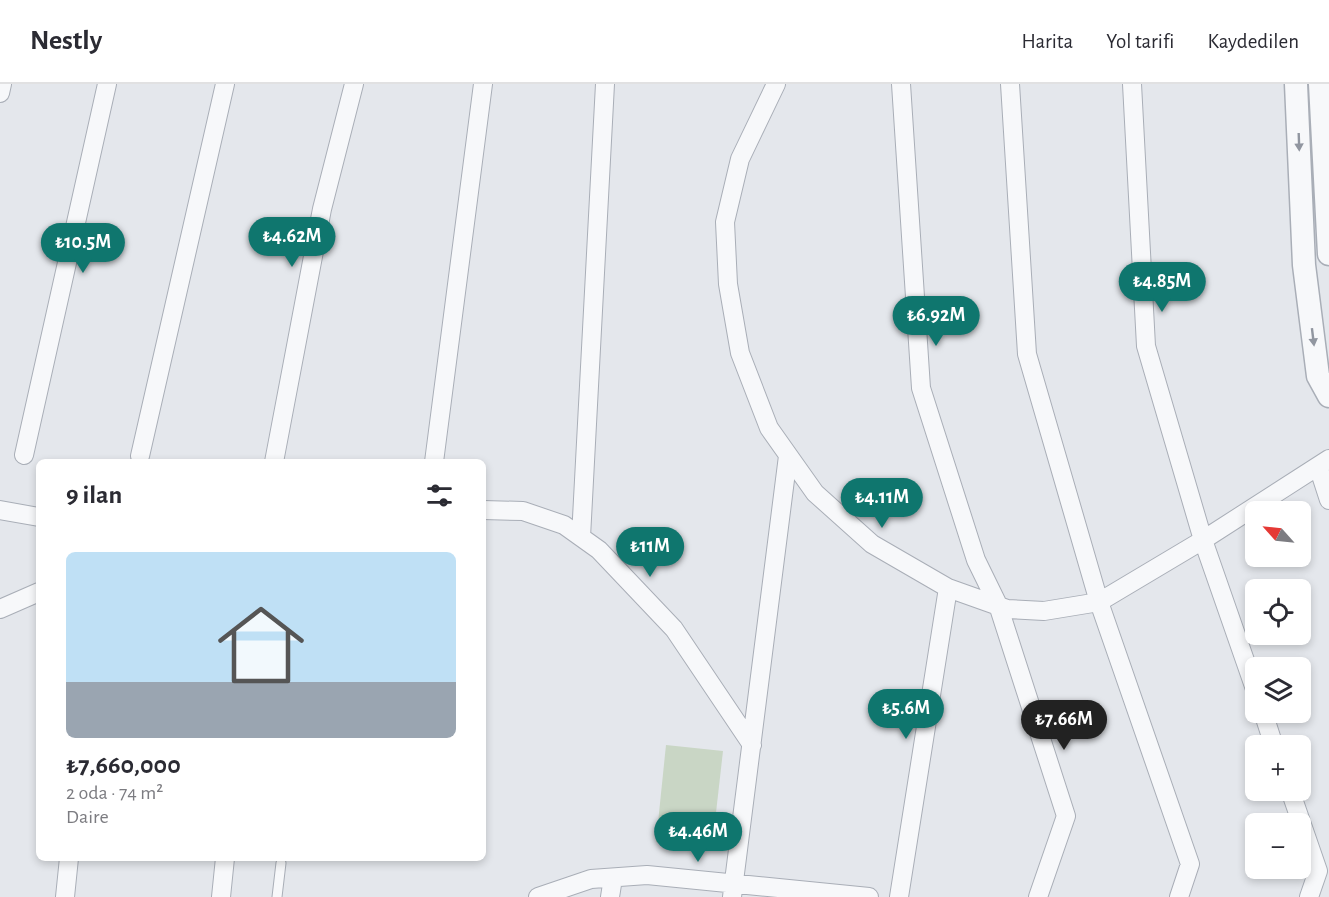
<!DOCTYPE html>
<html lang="tr">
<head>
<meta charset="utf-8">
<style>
  :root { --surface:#fff; --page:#f7f7f7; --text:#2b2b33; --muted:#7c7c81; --line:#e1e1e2; --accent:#0f766e }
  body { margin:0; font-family:"Alegreya Sans",sans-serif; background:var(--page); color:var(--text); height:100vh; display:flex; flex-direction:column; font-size:22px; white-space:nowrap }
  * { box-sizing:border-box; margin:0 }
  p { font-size:20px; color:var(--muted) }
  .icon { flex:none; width:33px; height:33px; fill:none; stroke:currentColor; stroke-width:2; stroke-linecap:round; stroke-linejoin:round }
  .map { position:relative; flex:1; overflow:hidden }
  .sheet { position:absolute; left:36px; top:375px; width:450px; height:402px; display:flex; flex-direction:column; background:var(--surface); border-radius:9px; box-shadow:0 3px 9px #0003 }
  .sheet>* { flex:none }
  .needle { width:39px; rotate:297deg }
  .tools { position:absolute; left:1245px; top:417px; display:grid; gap:12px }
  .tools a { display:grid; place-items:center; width:66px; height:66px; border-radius:9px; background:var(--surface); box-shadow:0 3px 9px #0003; font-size:30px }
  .price { position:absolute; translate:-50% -51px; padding:0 14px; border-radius:21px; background:var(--accent); color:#fff; font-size:20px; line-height:39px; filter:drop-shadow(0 2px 3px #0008) }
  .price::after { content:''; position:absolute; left:50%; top:36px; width:18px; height:14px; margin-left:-9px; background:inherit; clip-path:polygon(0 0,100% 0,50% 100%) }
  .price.active { background:#222; color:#fff }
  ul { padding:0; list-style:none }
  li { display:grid; align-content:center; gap:12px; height:318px; padding:0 30px }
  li+li { border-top:2px solid var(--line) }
  li span { display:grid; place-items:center; height:186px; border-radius:9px; color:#555 }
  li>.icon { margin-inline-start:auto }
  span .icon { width:108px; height:108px; fill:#fffc; stroke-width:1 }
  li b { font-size:26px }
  h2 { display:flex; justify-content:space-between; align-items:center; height:72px; padding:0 30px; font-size:26px }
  header { display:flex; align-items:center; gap:36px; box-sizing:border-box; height:84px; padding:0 30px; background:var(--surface); border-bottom:2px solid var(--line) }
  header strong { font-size:28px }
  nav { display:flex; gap:33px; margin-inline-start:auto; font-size:21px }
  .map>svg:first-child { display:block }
</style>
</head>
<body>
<header>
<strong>Nestly</strong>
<nav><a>Harita</a><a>Yol tarifi</a><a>Kaydedilen</a></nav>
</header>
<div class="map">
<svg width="1329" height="813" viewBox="0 0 1329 813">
  <rect width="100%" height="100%" fill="#e4e7ec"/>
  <path fill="#c9d6c5" d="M666,661L723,667L712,764L656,758Z"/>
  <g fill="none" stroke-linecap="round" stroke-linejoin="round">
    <g stroke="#a9aeb7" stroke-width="11">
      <path id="service" d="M277,813L281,779"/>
    </g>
    <g stroke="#a9aeb7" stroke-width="20">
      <path id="minor" d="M776,0L740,75L725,138L728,200L740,269L769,344L815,409L872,460L948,504L1007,525L1044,527L1099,518L1203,456L1329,375
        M901,0L921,304L976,476L998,521L1066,732L1038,813
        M1010,0L1027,270L1099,518L1190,780L1179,813
        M1132,0L1146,262L1203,456L1256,608
        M0,9L2,0
        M24,371L107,0
        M140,372L225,0
        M274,378L322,125L354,0
        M434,378L483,0
        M1318,382L1329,416
        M0,426L39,433
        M483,426L523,427L564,441L599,466L674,545L752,661
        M581,453L605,0
        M0,525L39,508
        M1263,628L1274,662
        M1290,706L1318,787L1309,813
        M65,813L69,774
        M221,813L225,774
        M538,813L591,795L647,791L869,813
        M610,813L613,794
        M732,813L788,372
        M899,813L948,504"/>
    </g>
    <g stroke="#a9aeb7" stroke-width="25">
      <path id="tertiary" d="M1296,0L1304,181L1318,292L1329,312
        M1320,0L1329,170"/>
    </g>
    <use href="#service" stroke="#f7f8fa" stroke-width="9"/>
    <use href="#minor" stroke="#f7f8fa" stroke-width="18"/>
    <use href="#tertiary" stroke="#f7f8fa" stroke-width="22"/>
  </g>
  <defs><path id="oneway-solid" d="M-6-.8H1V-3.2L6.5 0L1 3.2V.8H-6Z" transform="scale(1.5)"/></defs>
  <g fill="#9196a0">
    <use href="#oneway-solid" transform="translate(1299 58) rotate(88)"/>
    <use href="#oneway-solid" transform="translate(1313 253) rotate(83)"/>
  </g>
</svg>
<div class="tools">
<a><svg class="needle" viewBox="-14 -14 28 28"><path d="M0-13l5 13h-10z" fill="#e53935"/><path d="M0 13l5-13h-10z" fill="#7c7c81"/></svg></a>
<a><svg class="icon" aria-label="locate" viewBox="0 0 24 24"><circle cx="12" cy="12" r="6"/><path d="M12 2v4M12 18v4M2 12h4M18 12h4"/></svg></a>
<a><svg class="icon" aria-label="layers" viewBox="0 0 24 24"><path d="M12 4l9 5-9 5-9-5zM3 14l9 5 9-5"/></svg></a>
<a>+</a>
<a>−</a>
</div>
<b class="price" style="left:292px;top:184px">₺4.62M</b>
<b class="price" style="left:83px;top:190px">₺10.5M</b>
<b class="price" style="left:1162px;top:229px">₺4.85M</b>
<b class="price" style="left:936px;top:263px">₺6.92M</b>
<b class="price" style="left:882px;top:445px">₺4.11M</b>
<b class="price" style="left:650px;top:494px">₺11M</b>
<b class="price" style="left:906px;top:656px">₺5.6M</b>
<b class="price active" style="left:1064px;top:667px">₺7.66M</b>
<b class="price" style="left:698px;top:779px">₺4.46M</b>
<section class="sheet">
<h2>9 ilan<svg class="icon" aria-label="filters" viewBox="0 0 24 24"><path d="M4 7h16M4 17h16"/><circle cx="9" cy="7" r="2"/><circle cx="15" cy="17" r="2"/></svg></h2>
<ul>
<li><span style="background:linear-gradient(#bfe0f5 70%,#9aa5b1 0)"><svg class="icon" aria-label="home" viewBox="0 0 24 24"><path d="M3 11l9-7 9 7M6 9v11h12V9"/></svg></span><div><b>₺7,660,000</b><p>2 oda · 74 m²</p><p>Daire</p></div></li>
</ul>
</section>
</div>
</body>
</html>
